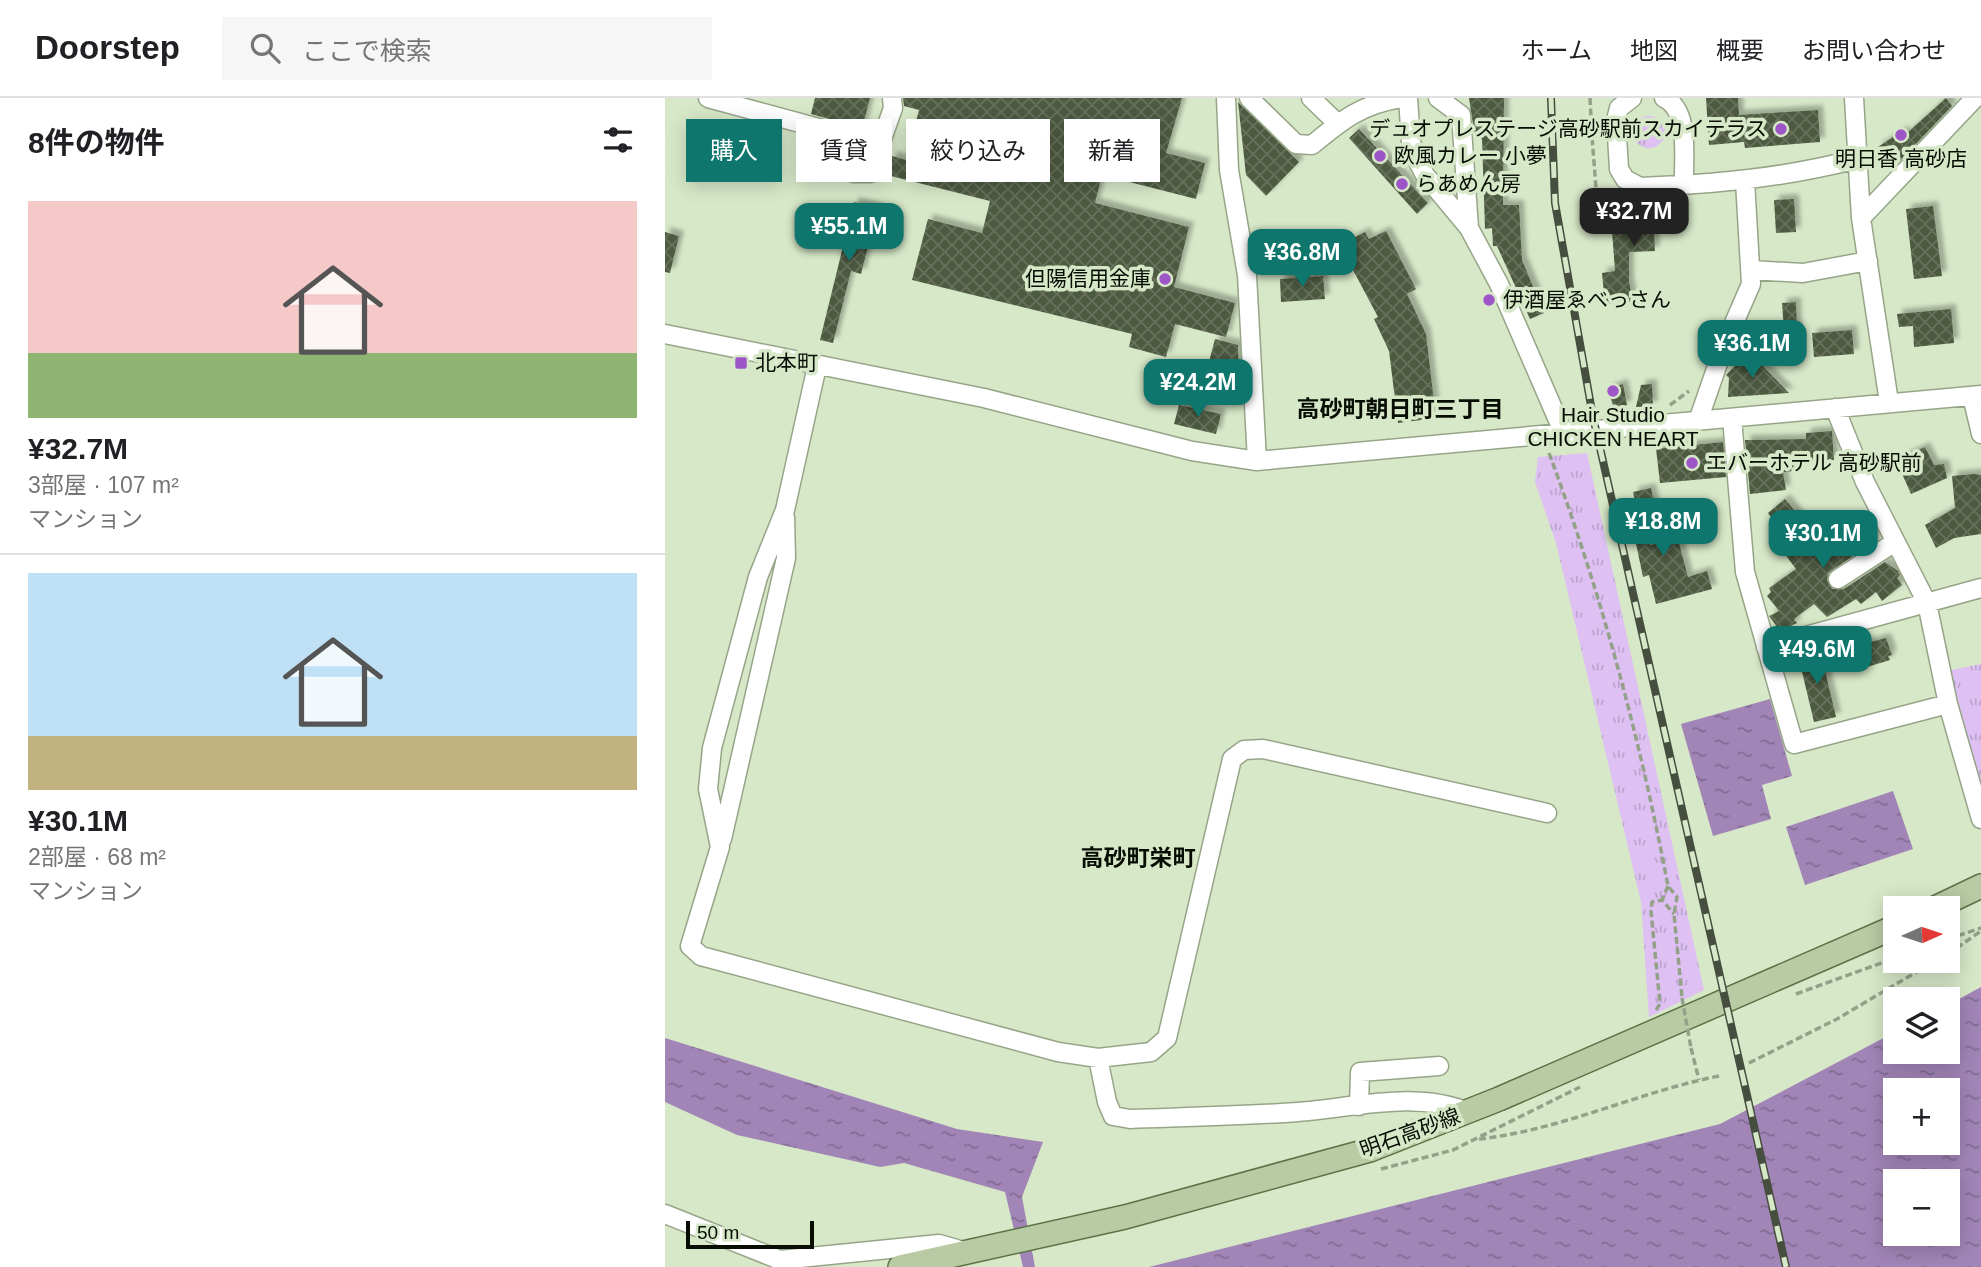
<!DOCTYPE html>
<html lang="ja">
<head>
<meta charset="utf-8">
<style>
  :root { --surface:#fff; --page:#f6f6f6; --text:#202124; --muted:#757577; --line:#e0e0e0; --accent:#0f766e }
  body { margin:0; font-family:Helvetica,"Noto Sans JP",sans-serif; background:var(--page); color:var(--text); height:100vh; display:flex; flex-direction:column; font-size:26px; white-space:nowrap }
  * { box-sizing:border-box; margin:0 }
  p { font-size:23px; color:var(--muted) }
  .icon { flex:none; width:38px; height:38px; fill:none; stroke:currentColor; stroke-width:2; stroke-linecap:round; stroke-linejoin:round }
  .map { position:relative; flex:1; overflow:hidden }
  .panel { display:flex; flex-direction:column; background:var(--surface); width:665px }
  .panel>* { flex:none }
  .hud { position:absolute; left:21px; top:21px; width:665px; height:63px; display:flex; gap:14px }
  .needle { width:46px; rotate:87deg }
  .controls { position:absolute; left:1218px; top:798px; display:grid; gap:14px }
  .controls a { display:grid; place-items:center; width:77px; height:77px; border-radius:0px; background:var(--surface); box-shadow:0 4px 18px #0003; font-size:35px }
  .scale { position:absolute; left:21px; bottom:18px; width:128px; box-sizing:border-box; padding-left:7px; border:4px solid #080d04; border-top:0; font-size:19px; line-height:24px; white-space:nowrap; color:#080d04; -webkit-text-stroke:5px #d7e8c8; paint-order:stroke }
  .price { position:absolute; translate:-50% -60px; padding:0 16px; border-radius:14px; background:var(--accent); color:#fff; font-size:23px; line-height:46px; filter:drop-shadow(0 2px 4px #0008) }
  .price::after { content:''; position:absolute; left:50%; top:42px; width:21px; height:16px; margin-left:-10px; background:inherit; clip-path:polygon(0 0,100% 0,50% 100%) }
  .price.current { background:#222; color:#fff }
  ul { padding:0; list-style:none }
  li { display:grid; align-content:center; gap:14px; height:371px; padding:0 28px }
  li+li { border-top:2px solid var(--line) }
  li span { display:grid; place-items:center; height:217px; border-radius:0px; color:#555 }
  li>.icon { margin-inline-start:auto }
  span .icon { width:126px; height:126px; fill:#fffc; stroke-width:1 }
  li b { font-size:30px }
  h2 { display:flex; justify-content:space-between; align-items:center; height:84px; padding:0 28px; font-size:30px }
  .tag { padding:0 24px; border-radius:0px; background:var(--surface); box-shadow:0 4px 18px #0003; font-size:24px; line-height:63px }
  .tag.current { background:var(--accent); color:#fff }
  header { display:flex; align-items:center; gap:42px; box-sizing:border-box; height:98px; padding:0 35px; background:var(--surface); border-bottom:2px solid var(--line) }
  header strong { font-size:33px }
  nav { display:flex; gap:38px; margin-inline-start:auto; font-size:24px }
  .search { width:490px; height:63px; background:var(--page); display:flex; align-items:center; gap:18px; box-sizing:border-box; padding:0 24px; border-radius:0px; color:var(--muted); font-size:26px }
  main { display:flex; flex:1; min-height:0 }
  .map>svg:first-child { display:block }
</style>
</head>
<body>
<header>
<strong>Doorstep</strong>
<div class="search"><svg class="icon" aria-label="search" viewBox="0 0 24 24"><circle cx="10" cy="10" r="6"/><path d="M15 15l6 6"/></svg>ここで検索</div>
<nav><a>ホーム</a><a>地図</a><a>概要</a><a>お問い合わせ</a></nav>
</header>
<main>
<section class="panel">
<h2>8件の物件<svg class="icon" aria-label="filters" viewBox="0 0 24 24"><path d="M4 7h16M4 17h16"/><circle cx="9" cy="7" r="2"/><circle cx="15" cy="17" r="2"/></svg></h2>
<ul>
<li><span style="background:linear-gradient(#f6c9c9 70%,#8fb573 0)"><svg class="icon" aria-label="home" viewBox="0 0 24 24"><path d="M3 11l9-7 9 7M6 9v11h12V9"/></svg></span><div><b>¥32.7M</b><p>3部屋 · 107 m²</p><p>マンション</p></div></li>
<li><span style="background:linear-gradient(#bfe0f5 75%,#c2b280 0)"><svg class="icon" aria-label="home" viewBox="0 0 24 24"><path d="M3 11l9-7 9 7M6 9v11h12V9"/></svg></span><div><b>¥30.1M</b><p>2部屋 · 68 m²</p><p>マンション</p></div></li>
</ul>
</section>
<div class="map">
<svg width="1316" height="1169" viewBox="0 0 1316 1169">
  <defs>
    <pattern id="grass-tufts" width="24" height="20" patternUnits="userSpaceOnUse" patternTransform="scale(1.75)"><rect width="24" height="20" fill="#dec0f3"/><path d="M3 7l-1-3M5 7V3M7 7l1-3M15 17l-1-3M17 17v-4M19 17l1-3" fill="none" stroke="#bda4cf"/></pattern>
    <pattern id="water-ripples" width="26" height="14" patternUnits="userSpaceOnUse" patternTransform="scale(1.75)"><rect width="26" height="14" fill="#a285b7"/><path d="M2 4q2-2 4 0t4 0M15 11q2-2 4 0t4 0" fill="none" stroke="#826b93"/></pattern>
    <pattern id="building-cross-hatch" width="8" height="8" patternUnits="userSpaceOnUse" patternTransform="scale(1.75)"><rect width="8" height="8" fill="#4d5a3f"/><path d="M0 0l8 8M0 8l8-8" fill="none" stroke="#67715c"/></pattern>
    <filter id="shadow"><feDropShadow dx="5" dy="-5" stdDeviation="2" flood-color="#0004"/></filter>
  </defs>
  <rect width="100%" height="100%" fill="#d7e8c8"/>
  <path fill="url(#grass-tufts)" d="M968 34a16 16 0 1 1 32 0a16 16 0 1 1-32 0Z
    M922,355L1039,892L984,919L976,804L891,445L870,384L873,359Z
    M1316,566V703L1281,573Z"/>
  <path fill="url(#water-ripples)" fill-rule="evenodd" d="M1105,601L1127,678L1097,687L1106,721L1048,738L1016,626Z
    M1228,693L1248,751L1140,787L1121,729Z
    M1316,889V1169H484L1055,1026L1230,934V954H1283V907ZM1230,992H1283V1045H1230ZM1230,1083H1283V1136H1230Z
    M0,940L292,1031L378,1044L357,1099L370,1169H358L340,1094L239,1065L215,1069L72,1037L0,1004Z"/>
  <path fill="url(#building-cross-hatch)" filter="url(#shadow)" d="M150,0H205L197,30L146,16Z
    M238,0H517L501,55L540,65L531,101L437,77L430,105L524,129L509,189L570,205L561,239L510,226L501,259L464,249L467,236L247,182L263,121L317,135L325,103L222,77L227,58L241,62L254,12L239,8Z
    M804,0H839L838,107H854L857,162L879,215L865,221L832,148H828L827,130L820,131L817,41H810Z
    M1041,0H1073L1074,17L1153,12L1155,44L1080,50L1079,44L1044,47Z
    M1281,0L1287,8L1232,66L1214,65L1213,49L1237,33L1241,36Z
    M573,4L634,64L601,98L581,77Z
    M694,31L763,105L752,116L684,40Z
    M1129,101L1131,134L1111,135L1109,102Z
    M189,104L213,110L196,176L186,173L168,245L155,242Z
    M1268,108L1277,178L1249,181L1241,111Z
    M1014,112L1015,132L989,133L990,153L964,154V184L968,204L940,206L937,175L950,173L947,133L953,132L952,116Z
    M721,133L751,191L742,196L761,236L771,320L733,325L724,253L709,221L713,219L679,155L690,149L686,141L700,134L704,141Z
    M0,134L14,138L5,175L0,174Z
    M658,178L660,201L616,204L615,181Z
    M1131,204L1132,232L1119,233L1117,205Z
    M1286,211L1289,245L1249,249L1248,228L1234,229L1232,216Z
    M1187,232L1189,256L1149,259L1147,235Z
    M550,241L573,247L574,292L539,283Z
    M1084,254L1124,295L1063,299L1064,280L1061,277Z
    M958,286L962,307L949,311L943,291Z
    M987,286L988,308L971,309L976,287Z
    M514,307L556,316L551,336L509,326Z
    M1167,333L1169,362L1128,364L1129,373L1118,374L1121,392L1085,396L1080,342L1141,341V335Z
    M1058,344L1061,379L995,385L991,351Z
    M1260,349L1269,367L1279,366L1282,380L1246,396L1231,362Z
    M1309,376L1316,377V436L1289,440L1271,450L1260,427L1290,410L1287,378Z
    M986,390L991,414L978,417L985,447L1013,441L1023,479L1042,473L1047,491L991,506L984,477L978,479L965,417L973,415L968,394Z
    M1120,401L1161,450L1203,419L1210,429L1212,432L1206,436L1210,443L1163,475L1162,482L1167,491H1179L1220,464L1233,473L1235,477L1232,480L1237,487L1217,503L1211,494L1196,506L1191,501L1162,519L1149,506L1129,521L1132,525L1115,533L1104,518L1114,513L1102,498L1106,494L1104,490L1131,471L1113,447L1131,432L1111,426L1103,415Z
    M1221,540L1227,557L1223,558L1225,562L1192,572L1186,549Z
    M1155,551L1171,619L1149,624L1133,557Z"/>
  <g fill="none" stroke-linecap="round" stroke-linejoin="round">
    <g stroke="#96a588" stroke-width="21">
      <path id="minor" d="M43,0L216,47
        M561,0L564,72L582,177L592,363
        M584,0L631,46L647,47C677,22 697,6 736,0
        M646,0L673,26
        M743,0L746,44L752,62L760,77L804,130L834,186L899,336
        M773,0L796,17L804,130
        M967,0L954,10L951,22L954,71L960,81L975,89C1050,86 1118,80 1192,61
        M999,0C1026,12 1018,61 1019,86
        M1189,0L1196,120L1224,304
        M189,75H205L228,10L227,0
        M1196,120L1310,0
        M1086,172L1138,175L1203,163
        M0,236L319,300L527,353L592,363L1316,297
        M152,268L120,412L93,479L47,650L43,691L55,749L25,848L36,858L393,954L433,960L486,954L502,940L567,661L579,652L598,651L882,715
        M1307,298L1316,336
        M1170,310L1200,384L1262,505L1283,606L1316,721
        M1067,320L1080,474L1129,646L1283,606
        M1033,323L1059,248L1086,186L1080,83
        M1173,481L1230,444
        M1101,549L1316,490
        M57,741L121,460L120,419
        M433,960L442,1004L448,1018L465,1021C521,1019 577,1018 633,1014C688,1010 750,992 803,1014
        M694,1008L695,974L774,968
        M0,1116L115,1162L274,1146L302,1154"/>
    </g>
    <g stroke="#5c7245" stroke-width="26">
      <path id="major" d="M1270,810L1316,788
        M235,1169L460,1119L705,1052L834,1001L1230,829"/>
    </g>
    <path stroke="#94a189" stroke-width="3.5" stroke-dasharray="7 3.5" stroke-linecap="butt" d="M925,0L927,39
      M936,37L927,39L932,102L941,107L969,106
      M1005,307L1024,293
      M884,355C936,495 975,640 1003,788L1012,799L1009,816L1017,900
      M1003,788L997,802L1009,816
      M1237,810L1251,804
      M1283,841L1316,830
      M1283,856L1316,833
      M1131,896L1230,860
      M991,912L995,906L986,813L987,804L997,802
      M1026,950L1034,982
      M1084,965L1172,921L1270,863
      M814,1041C897,1032 973,994 1054,978
      M716,1071L788,1052L915,989"/>
    <use href="#minor" stroke="#fff" stroke-width="18"/>
    <use href="#major" stroke="#b8cba4" stroke-width="23"/>
    <g stroke="#464f3f" stroke-width="8">
      <path id="rail" d="M886,0L890,105L928,319L1121,1169"/>
    </g>
    <use href="#rail" stroke="#d7e8c8" stroke-width="5" stroke-dasharray="16" stroke-linecap="butt"/>
    <path stroke="#94a189" stroke-width="3.5" stroke-dasharray="7 3.5" stroke-linecap="butt" d="M1017,900L1026,950"/>
  </g>
  <g fill="#9d55c8" stroke="#d7e8c8" stroke-width="2.5">
    <circle cx="1116" cy="31" r="7"/>
    <circle cx="1236" cy="37" r="7"/>
    <circle cx="715" cy="58" r="7"/>
    <circle cx="737" cy="86" r="7"/>
    <circle cx="500" cy="181" r="7"/>
    <circle cx="824" cy="202" r="7"/>
    <rect x="69" y="258" width="14" height="14" rx="3.5"/>
    <circle cx="948" cy="293" r="7"/>
    <circle cx="1027" cy="365" r="7"/>
  </g>
  <g text-anchor="middle" stroke-width="7" stroke-linejoin="round" paint-order="stroke">
    <g font-size="21" fill="#080d04" stroke="#d7e8c8" text-anchor="start">
      <text x="1102" y="38" text-anchor="end">デュオプレステージ高砂駅前スカイテラス</text>
      <text x="729" y="65">欧風カレー 小夢</text>
      <text x="1236" y="68" text-anchor="middle">明日香 高砂店</text>
      <text x="751" y="93">らあめん房</text>
      <text x="486" y="188" text-anchor="end">但陽信用金庫</text>
      <text x="838" y="209">伊酒屋ゑべっさん</text>
      <text x="90" y="272">北本町</text>
      <text x="948" y="324" text-anchor="middle">Hair Studio<tspan x="948" dy="24">CHICKEN HEART</tspan></text>
      <text x="1041" y="372">エバーホテル 高砂駅前</text>
    </g>
    <g font-size="21" fill="#080d04" stroke="#d7e8c8">
      <text transform="translate(745 1035) rotate(-20)" y="7">明石高砂線</text>
    </g>
    <g font-size="23" font-weight="bold" fill="#080d04" stroke="#d7e8c8">
      <text x="735" y="319">高砂町朝日町三丁目</text>
      <text x="473" y="768">高砂町栄町</text>
    </g>
  </g>
</svg>
<div class="controls">
<a><svg class="needle" viewBox="-14 -14 28 28"><path d="M0-13l5 13h-10z" fill="#e53935"/><path d="M0 13l5-13h-10z" fill="#757577"/></svg></a>
<a><svg class="icon" aria-label="layers" viewBox="0 0 24 24"><path d="M12 4l9 5-9 5-9-5zM3 14l9 5 9-5"/></svg></a>
<a>+</a>
<a>−</a>
</div>
<div class="scale">50 m</div>
<b class="price current" style="left:969px;top:150px">¥32.7M</b>
<b class="price" style="left:184px;top:165px">¥55.1M</b>
<b class="price" style="left:637px;top:191px">¥36.8M</b>
<b class="price" style="left:1087px;top:282px">¥36.1M</b>
<b class="price" style="left:533px;top:321px">¥24.2M</b>
<b class="price" style="left:998px;top:460px">¥18.8M</b>
<b class="price" style="left:1158px;top:472px">¥30.1M</b>
<b class="price" style="left:1152px;top:588px">¥49.6M</b>
<div class="hud">
<a class="tag current">購入</a>
<a class="tag">賃貸</a>
<a class="tag">絞り込み</a>
<a class="tag">新着</a>
</div>
</div>
</main>
</body>
</html>
